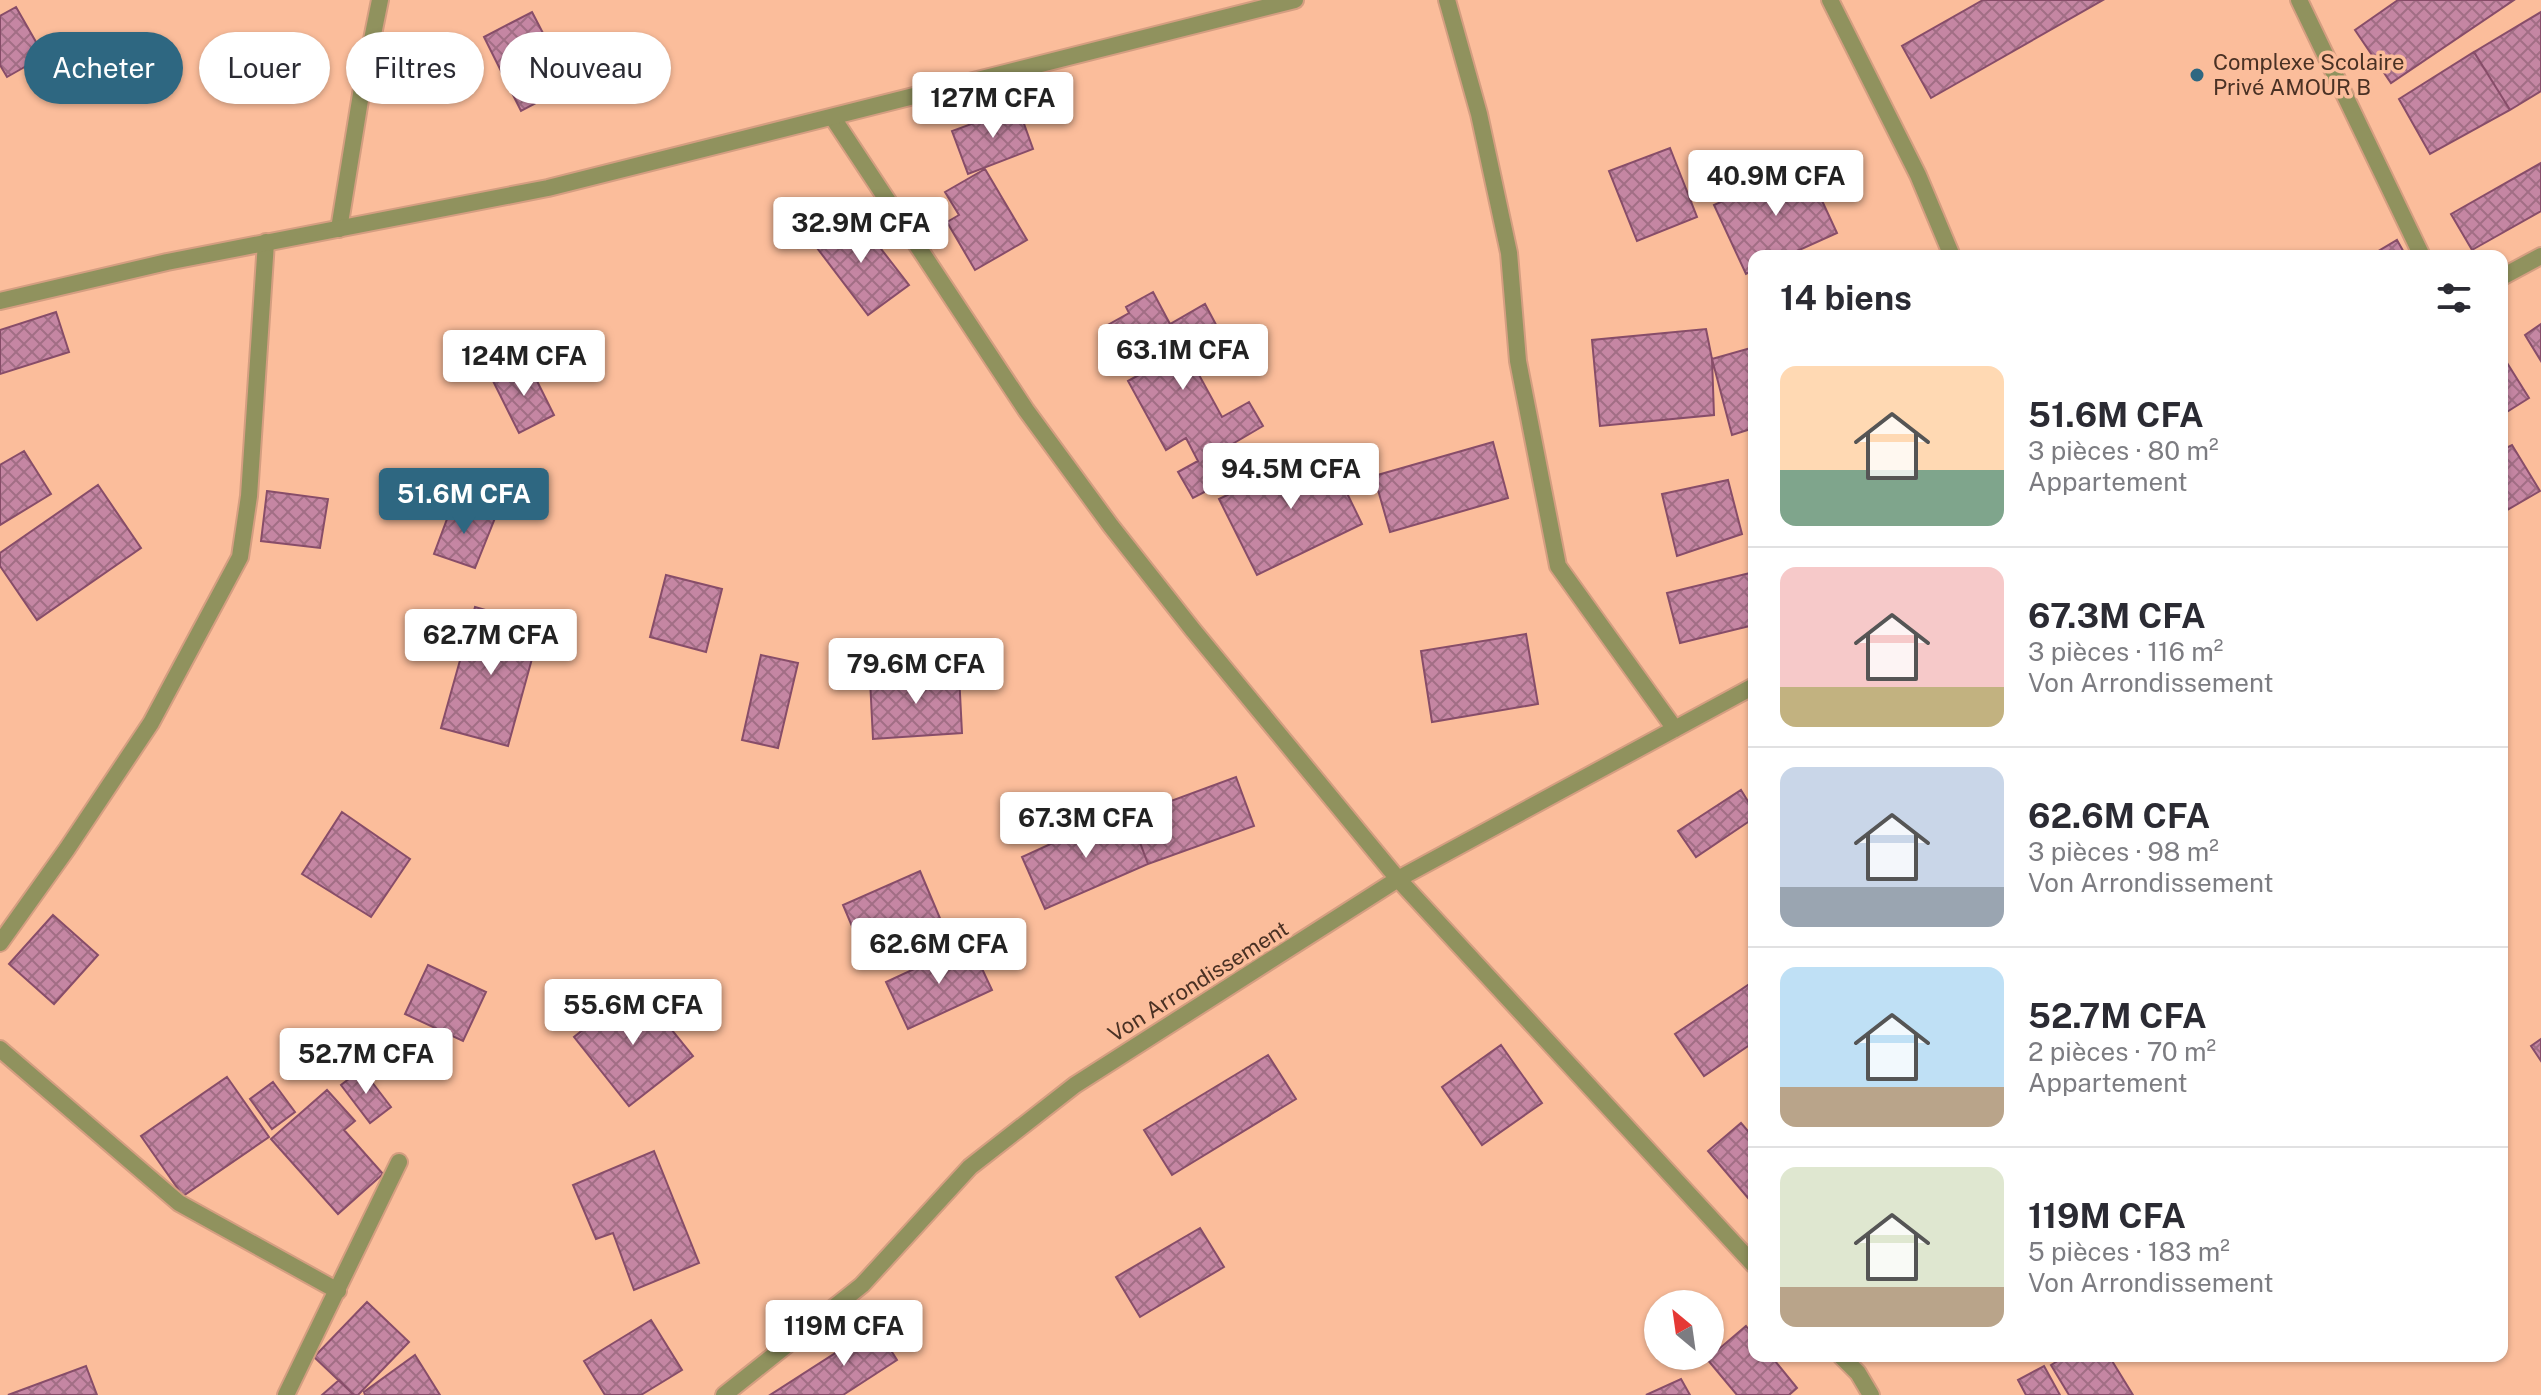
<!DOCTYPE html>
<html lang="fr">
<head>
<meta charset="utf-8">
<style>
  :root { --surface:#fff; --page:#f7f7f7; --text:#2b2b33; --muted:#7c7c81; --line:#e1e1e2; --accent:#2e6781 }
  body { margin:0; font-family:"Public Sans",sans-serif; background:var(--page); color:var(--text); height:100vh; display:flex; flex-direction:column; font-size:30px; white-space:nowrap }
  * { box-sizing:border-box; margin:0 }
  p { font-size:26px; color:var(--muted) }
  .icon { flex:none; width:44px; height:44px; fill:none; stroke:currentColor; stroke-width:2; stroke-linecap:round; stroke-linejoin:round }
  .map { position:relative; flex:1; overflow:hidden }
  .side { position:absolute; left:1748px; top:250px; width:760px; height:1112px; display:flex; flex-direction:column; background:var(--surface); border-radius:16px; box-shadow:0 2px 6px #0004 }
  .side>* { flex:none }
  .guide { position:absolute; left:24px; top:32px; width:760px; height:72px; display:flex; gap:16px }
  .needle { width:52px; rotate:331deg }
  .tools { position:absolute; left:1644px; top:1290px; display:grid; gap:16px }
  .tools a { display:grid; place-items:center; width:80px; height:80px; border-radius:50%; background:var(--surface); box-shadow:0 2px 6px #0004; font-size:40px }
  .price { position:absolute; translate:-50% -68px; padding:0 18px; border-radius:8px; background:#fff; color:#222; font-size:26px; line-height:52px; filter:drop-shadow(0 2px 4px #0008) }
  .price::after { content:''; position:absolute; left:50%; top:48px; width:24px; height:18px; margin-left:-12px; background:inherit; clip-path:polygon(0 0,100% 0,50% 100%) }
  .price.active { background:var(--accent); color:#fff }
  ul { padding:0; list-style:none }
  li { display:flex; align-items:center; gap:24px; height:200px; padding:0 32px }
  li+li { border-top:2px solid var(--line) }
  li span { display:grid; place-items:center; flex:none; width:224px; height:160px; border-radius:16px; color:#555 }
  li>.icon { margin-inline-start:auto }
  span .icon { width:96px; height:96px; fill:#fffc; stroke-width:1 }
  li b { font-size:34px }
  h2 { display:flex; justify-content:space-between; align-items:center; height:96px; padding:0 32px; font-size:34px }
  .pill { padding:0 28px; border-radius:36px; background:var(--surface); box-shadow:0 2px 6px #0004; font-size:28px; line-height:72px }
  .pill.active { background:var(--accent); color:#fff }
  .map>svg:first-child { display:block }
</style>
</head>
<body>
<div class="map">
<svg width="2541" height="1395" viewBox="0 0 2541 1395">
  <defs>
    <pattern id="building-cross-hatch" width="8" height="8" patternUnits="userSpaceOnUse" patternTransform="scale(2)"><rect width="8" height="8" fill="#c586a3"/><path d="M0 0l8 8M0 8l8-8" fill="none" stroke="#a26e85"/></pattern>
  </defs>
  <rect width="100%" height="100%" fill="#fbbd9b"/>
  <path fill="url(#building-cross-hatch)" stroke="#874d69" stroke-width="2" d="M1983,0H2103L1931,98L1902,46Z
    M2398,0H2514L2391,83L2355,30Z
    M16,7L44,56L7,77L0,65V16Z
    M532,12L570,85L521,111L484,37Z
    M2541,12V91L2510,110L2474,52Z
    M2474,52L2510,110L2430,154L2399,99Z
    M1018,107L1033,149L968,174L952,131Z
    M1670,148L1697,217L1637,241L1609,171Z
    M2541,163V211L2472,250L2451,214Z
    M1805,164L1837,233L1786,256H1754V270L1746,274L1714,205Z
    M985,169L1027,240L975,270L947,222L959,215L945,192Z
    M854,214L909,285L868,315L814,244Z
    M2397,240L2406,256H2370Z
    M1153,292L1170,324L1205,304L1221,334L1187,353L1222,417L1249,402L1263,426L1229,446L1247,478L1218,494L1214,487L1193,498L1178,472L1198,461L1186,438L1166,450L1128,381L1157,365L1145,343L1116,359L1104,338L1109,335L1104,327L1129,313L1126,307Z
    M56,312L69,352L0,374V330Z
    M2541,324V361L2525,335Z
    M1706,329L1712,359L1714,415L1600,426L1592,340Z
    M1754,347V428L1732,435L1712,359Z
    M2504,358L2529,398L2502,415V359Z
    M528,363L554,415L519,433L493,381Z
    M1493,442L1508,498L1390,532L1374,476Z
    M2512,445L2540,491L2502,513V450Z
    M1325,448L1362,524L1257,575L1219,499Z
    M24,451L51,494L0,525V465Z
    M1728,480L1742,534L1677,556L1662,494Z
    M98,485L141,548L37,620L0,566V553Z
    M267,491L328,499L320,548L261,541Z
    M453,503L495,518L475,568L434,554Z
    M1754,572V625L1680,643L1667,593Z
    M666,575L722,589L706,652L650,637Z
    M475,607L541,626L508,746L441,728Z
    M1526,634L1538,704L1432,722L1421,651Z
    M761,655L798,663L778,748L742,740Z
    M959,674L962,733L873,739L870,679Z
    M1236,777L1254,826L1148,864L1130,816Z
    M1741,790L1754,811V818L1696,857L1678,831Z
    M1125,810L1130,816L1148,864L1045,909L1022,857Z
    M342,812L410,859L371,917L302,874Z
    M920,871L942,923L865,957L843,905Z
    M53,915L98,955L54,1004L9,964Z
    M970,943L992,990L908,1029L886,982Z
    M428,965L486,992L463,1041L405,1014Z
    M1754,981V1042L1704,1076L1675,1034Z
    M637,987L693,1056L629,1106L574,1037Z
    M2541,1039V1061L2531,1046Z
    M1501,1045L1542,1103L1482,1145L1442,1087Z
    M1268,1055L1296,1099L1172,1175L1144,1130Z
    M362,1069L391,1107L370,1123L341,1085Z
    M227,1077L269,1137L183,1196L141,1136Z
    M273,1082L295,1112L272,1129L250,1099Z
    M327,1090L355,1121L344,1130L383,1174L338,1214L271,1139Z
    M1741,1123L1754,1138V1205L1708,1151Z
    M654,1151L699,1263L634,1290L613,1233L596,1239L573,1185Z
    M1200,1228L1224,1267L1140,1317L1116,1277Z
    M367,1302L409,1342L358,1395H354L314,1357Z
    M651,1320L682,1370L641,1395H605L584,1361Z
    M1746,1326L1754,1336V1356H1771L1797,1388L1789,1395H1737L1707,1359Z
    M876,1327L897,1360L843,1395H770Z
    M415,1355L440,1395H365L364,1392Z
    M2066,1356H2109L2133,1395H2069L2051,1365Z
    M86,1366L97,1395H8Z
    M2044,1366L2060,1395H2026L2018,1380Z
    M1681,1379L1690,1395H1646Z
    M339,1380L354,1395H322Z"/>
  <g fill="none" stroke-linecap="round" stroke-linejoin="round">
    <g stroke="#d49e81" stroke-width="20">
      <path id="minor" d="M1447,0L1479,114L1509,253L1518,361L1558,566L1675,729
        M1830,0L1918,175L1952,256
        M2299,0L2422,256
        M833,118L1026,410L1111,526L1193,630L1398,879L1754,1265
        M339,229L361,94L380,0
        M2502,277L2541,256
        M0,943L67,849L151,723L240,557L249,496L266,242
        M0,1049L179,1203L338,1291
        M1841,1356L1858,1373L1871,1395
        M286,1395L399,1162
        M724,1395L862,1285L970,1167L1075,1085L1398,879L1754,686"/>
    </g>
    <g stroke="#d49e81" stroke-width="20">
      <path id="tertiary" d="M0,301L167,262L548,188L1295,0"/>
    </g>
    <use href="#minor" stroke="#90925e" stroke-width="16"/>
    <use href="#tertiary" stroke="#90925e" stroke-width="16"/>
  </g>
  <circle fill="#2e6781" stroke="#fbbd9b" stroke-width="3" cx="2197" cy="75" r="8"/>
  <g text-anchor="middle" stroke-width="7" stroke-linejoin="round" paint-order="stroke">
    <g font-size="22" fill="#4a3124" stroke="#fbbd9b" text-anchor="start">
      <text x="2213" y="70">Complexe Scolaire<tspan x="2213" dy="25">Privé AMOUR B</tspan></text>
    </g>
    <g font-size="22" fill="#4a3124" stroke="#fbbd9b">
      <text transform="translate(1198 981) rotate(-32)" y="8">Von Arrondissement</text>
    </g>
  </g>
</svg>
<div class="tools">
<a><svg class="needle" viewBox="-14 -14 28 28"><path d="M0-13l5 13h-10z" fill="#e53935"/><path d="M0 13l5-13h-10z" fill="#7c7c81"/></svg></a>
</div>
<b class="price" style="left:993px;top:140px">127M CFA</b>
<b class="price" style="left:1776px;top:218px">40.9M CFA</b>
<b class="price" style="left:861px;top:265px">32.9M CFA</b>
<b class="price" style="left:1183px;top:392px">63.1M CFA</b>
<b class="price" style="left:524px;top:398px">124M CFA</b>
<b class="price" style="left:1291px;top:511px">94.5M CFA</b>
<b class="price active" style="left:464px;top:536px">51.6M CFA</b>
<b class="price" style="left:491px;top:677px">62.7M CFA</b>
<b class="price" style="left:916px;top:706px">79.6M CFA</b>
<b class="price" style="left:1086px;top:860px">67.3M CFA</b>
<b class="price" style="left:939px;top:986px">62.6M CFA</b>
<b class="price" style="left:633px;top:1047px">55.6M CFA</b>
<b class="price" style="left:366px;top:1096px">52.7M CFA</b>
<b class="price" style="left:844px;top:1368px">119M CFA</b>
<div class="guide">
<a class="pill active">Acheter</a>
<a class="pill">Louer</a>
<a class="pill">Filtres</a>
<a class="pill">Nouveau</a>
</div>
<section class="side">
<h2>14 biens<svg class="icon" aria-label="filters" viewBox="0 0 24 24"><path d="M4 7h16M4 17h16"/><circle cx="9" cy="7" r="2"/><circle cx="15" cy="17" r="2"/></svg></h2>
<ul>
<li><span style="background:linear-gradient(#ffd9b3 65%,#7fa58c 0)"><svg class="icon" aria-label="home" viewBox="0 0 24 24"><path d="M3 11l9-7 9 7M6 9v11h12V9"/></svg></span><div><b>51.6M CFA</b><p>3 pièces · 80 m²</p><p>Appartement</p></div></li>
<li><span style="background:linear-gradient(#f6c9c9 75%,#c2b280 0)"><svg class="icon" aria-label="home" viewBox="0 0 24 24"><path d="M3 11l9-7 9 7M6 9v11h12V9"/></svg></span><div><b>67.3M CFA</b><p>3 pièces · 116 m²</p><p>Von Arrondissement</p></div></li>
<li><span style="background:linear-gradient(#c9d6e8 75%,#9aa5b1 0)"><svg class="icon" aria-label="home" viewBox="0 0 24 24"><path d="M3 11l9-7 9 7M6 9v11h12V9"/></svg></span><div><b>62.6M CFA</b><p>3 pièces · 98 m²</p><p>Von Arrondissement</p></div></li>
<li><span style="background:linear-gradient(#bfe0f5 75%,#b9a48a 0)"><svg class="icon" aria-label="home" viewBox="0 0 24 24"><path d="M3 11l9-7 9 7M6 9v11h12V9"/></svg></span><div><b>52.7M CFA</b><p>2 pièces · 70 m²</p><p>Appartement</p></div></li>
<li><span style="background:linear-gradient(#dfe7d0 75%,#b9a48a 0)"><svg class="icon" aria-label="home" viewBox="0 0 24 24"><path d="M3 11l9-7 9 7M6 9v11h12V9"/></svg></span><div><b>119M CFA</b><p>5 pièces · 183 m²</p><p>Von Arrondissement</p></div></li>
</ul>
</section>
</div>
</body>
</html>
